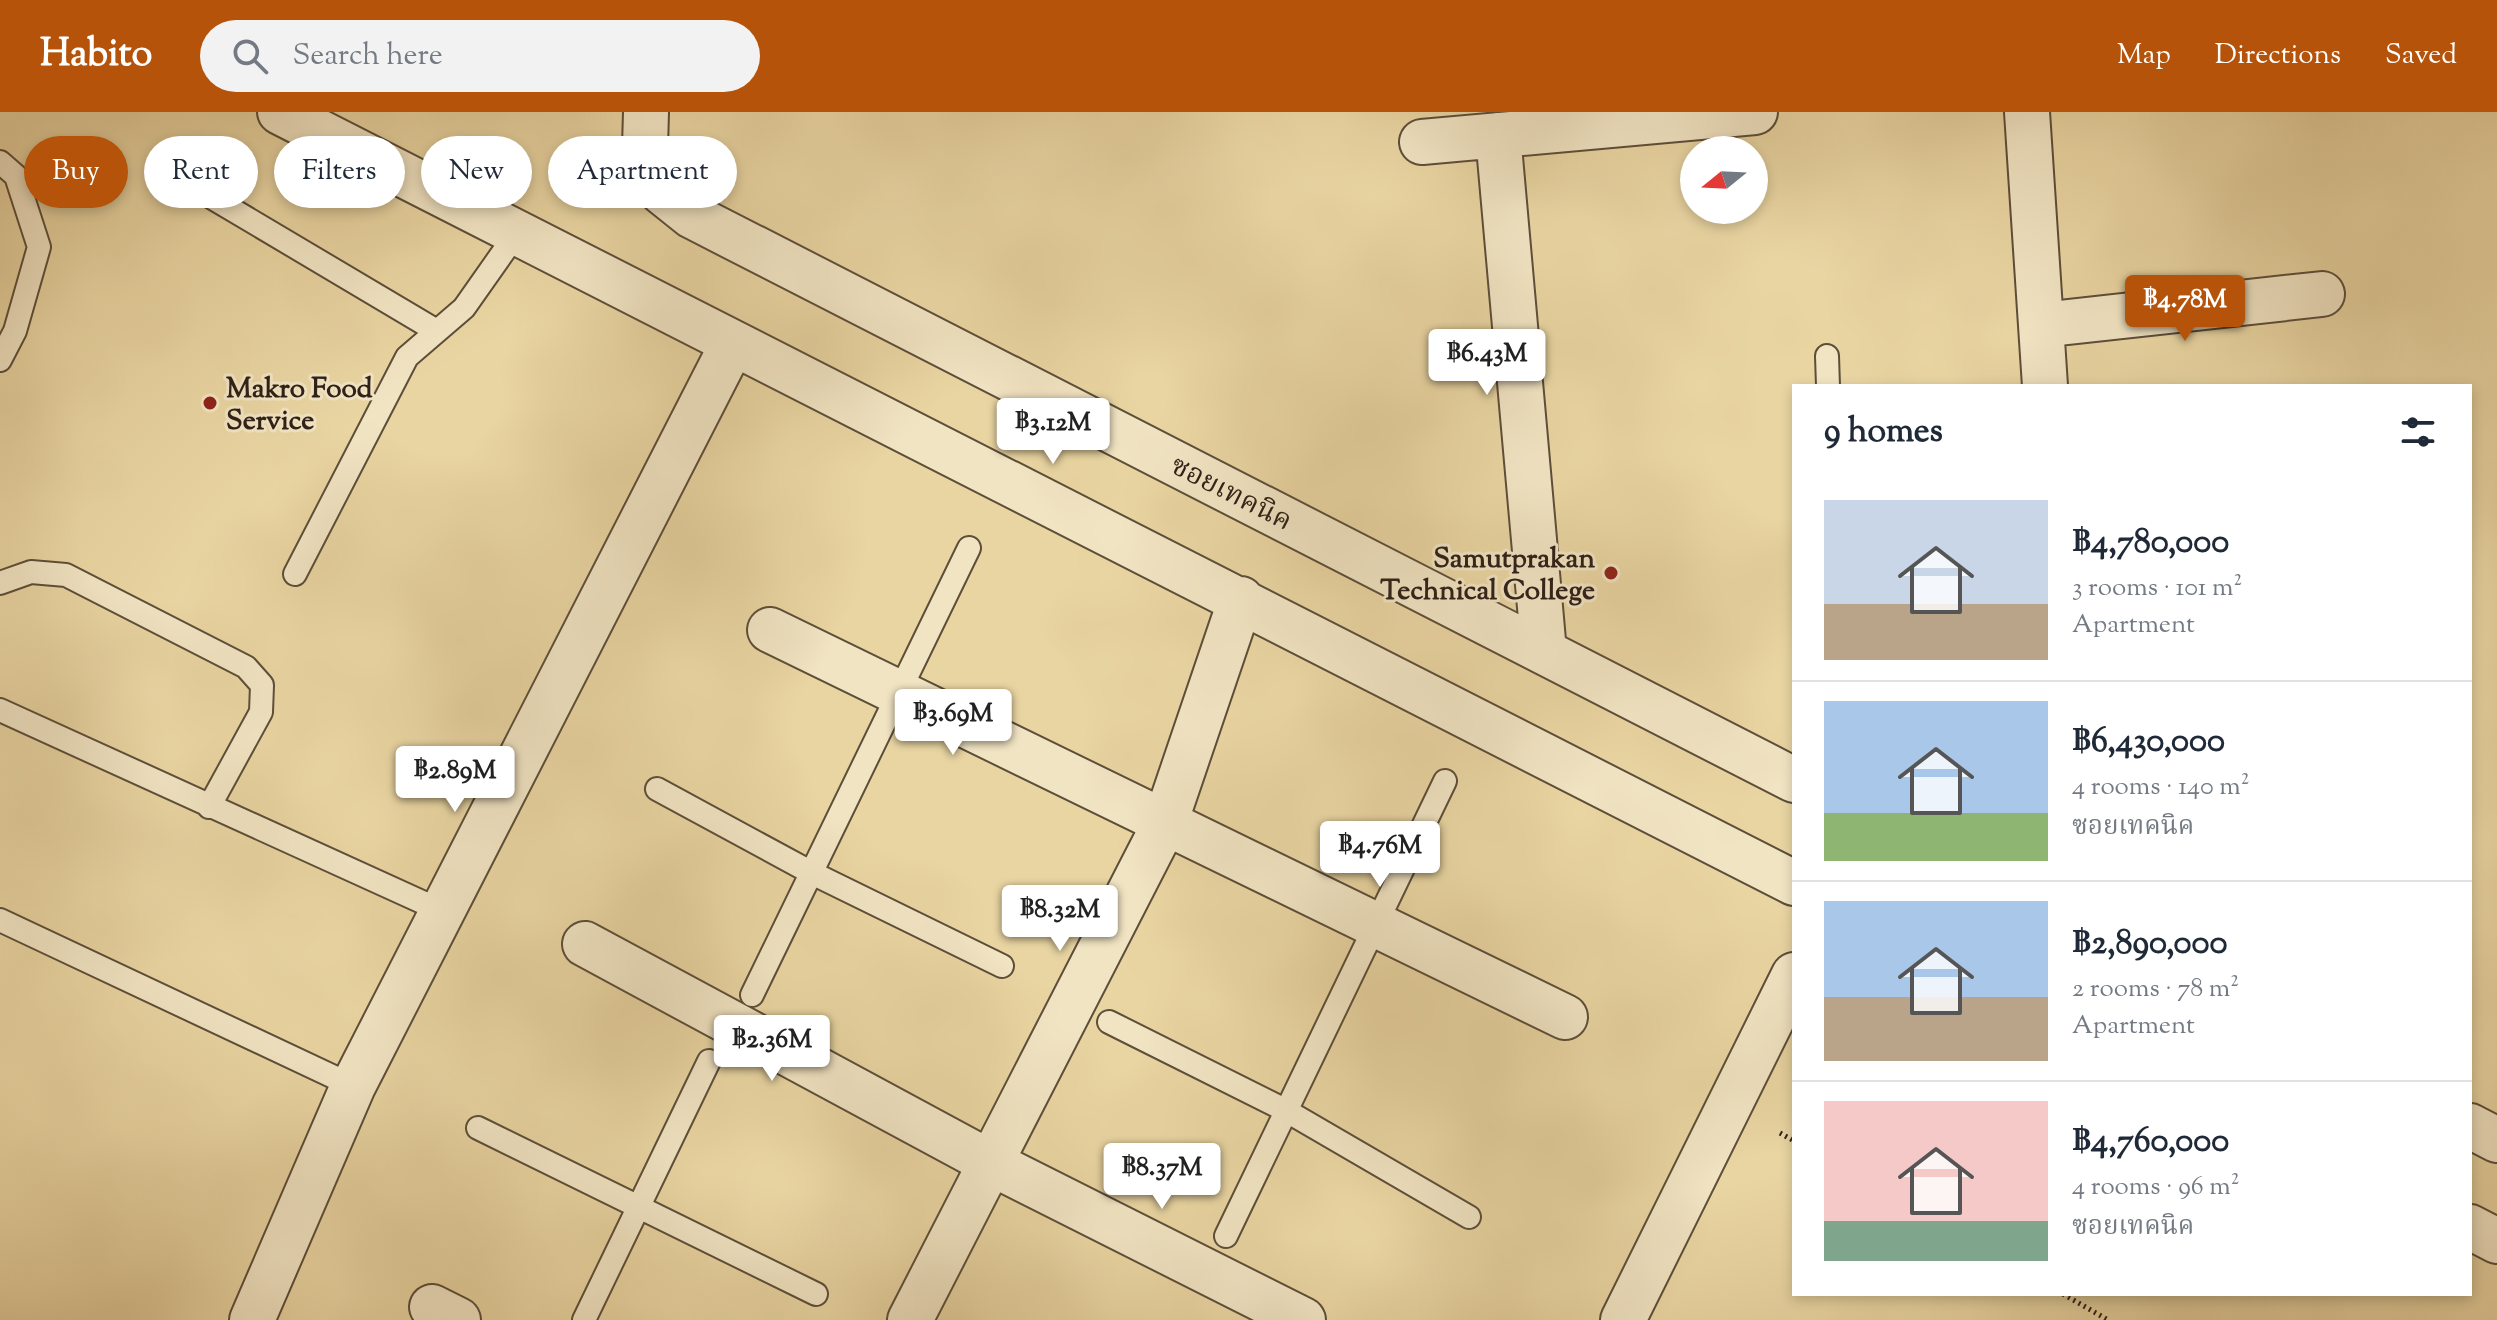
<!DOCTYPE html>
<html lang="en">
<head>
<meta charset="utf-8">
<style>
  :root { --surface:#fff; --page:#f2f2f3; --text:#1f2937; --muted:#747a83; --line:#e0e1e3; --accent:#b45309 }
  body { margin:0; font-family:"Sorts Mill Goudy","Noto Serif Thai",serif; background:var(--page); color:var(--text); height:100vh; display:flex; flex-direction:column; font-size:30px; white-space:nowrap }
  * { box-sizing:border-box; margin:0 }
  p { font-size:26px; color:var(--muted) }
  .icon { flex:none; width:44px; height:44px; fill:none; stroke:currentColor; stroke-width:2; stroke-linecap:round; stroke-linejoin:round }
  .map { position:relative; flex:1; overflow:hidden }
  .drawer { position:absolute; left:1792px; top:272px; width:680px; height:912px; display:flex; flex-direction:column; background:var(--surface); border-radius:0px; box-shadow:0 4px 12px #0003 }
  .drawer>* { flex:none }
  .top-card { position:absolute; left:24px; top:24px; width:760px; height:72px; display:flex; gap:16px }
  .needle { width:52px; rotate:252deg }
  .fabs { position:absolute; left:1680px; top:24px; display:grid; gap:16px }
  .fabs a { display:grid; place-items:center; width:88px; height:88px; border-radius:50%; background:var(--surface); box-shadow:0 4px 12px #0003; font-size:40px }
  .price { position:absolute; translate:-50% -68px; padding:0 18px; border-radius:8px; background:#fff; color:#222; font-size:26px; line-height:52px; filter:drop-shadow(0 2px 4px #0008) }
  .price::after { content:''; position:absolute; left:50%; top:48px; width:24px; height:18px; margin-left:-12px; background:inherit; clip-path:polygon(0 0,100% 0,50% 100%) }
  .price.selected { background:var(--accent); color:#fff }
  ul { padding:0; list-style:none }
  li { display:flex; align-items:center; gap:24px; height:200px; padding:0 32px }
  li+li { border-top:2px solid var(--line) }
  li span { display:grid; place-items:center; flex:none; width:224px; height:160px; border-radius:0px; color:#555 }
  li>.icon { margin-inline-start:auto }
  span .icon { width:96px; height:96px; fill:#fffc; stroke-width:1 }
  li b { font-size:34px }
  h2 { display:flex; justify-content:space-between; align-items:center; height:96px; padding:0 32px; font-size:34px }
  .tag { padding:0 28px; border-radius:36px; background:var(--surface); box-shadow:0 4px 12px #0003; font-size:28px; line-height:72px }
  .tag.selected { background:var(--accent); color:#fff }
  header { display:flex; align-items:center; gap:48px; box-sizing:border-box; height:112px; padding:0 40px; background:var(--accent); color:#fff }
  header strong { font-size:38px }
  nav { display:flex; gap:44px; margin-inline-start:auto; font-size:28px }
  .search { width:560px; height:72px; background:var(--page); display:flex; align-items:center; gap:20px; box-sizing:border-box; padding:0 28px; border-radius:44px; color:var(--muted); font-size:30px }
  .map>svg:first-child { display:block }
</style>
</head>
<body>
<header>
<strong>Habito</strong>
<div class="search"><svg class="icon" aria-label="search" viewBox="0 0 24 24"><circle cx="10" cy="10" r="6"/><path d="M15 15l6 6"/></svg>Search here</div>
<nav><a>Map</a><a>Directions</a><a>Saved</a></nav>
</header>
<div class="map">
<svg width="2497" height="1208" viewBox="0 0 2497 1208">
  <rect width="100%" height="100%" fill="#e9d5a2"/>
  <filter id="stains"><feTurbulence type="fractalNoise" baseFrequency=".0025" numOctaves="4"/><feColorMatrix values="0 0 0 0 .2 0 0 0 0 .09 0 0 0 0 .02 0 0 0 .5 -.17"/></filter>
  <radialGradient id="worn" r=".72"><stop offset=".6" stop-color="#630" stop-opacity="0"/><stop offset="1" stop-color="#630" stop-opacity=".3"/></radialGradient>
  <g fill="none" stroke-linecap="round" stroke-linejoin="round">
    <g stroke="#5d4e3a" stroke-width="26">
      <path id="service" d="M0,50L16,64L39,135L15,219L0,248
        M211,85L435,218
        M1827,244L1828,274
        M295,462L407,245L464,196L516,122
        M0,471L31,460L66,463L246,555L262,573L261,600L209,695
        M0,598L444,800
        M657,677L812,761L1002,854
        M0,808L353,974
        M752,883L969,436
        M1109,910L1285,998L1469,1105
        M478,1016L816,1182
        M1226,1124L1445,669
        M584,1208L709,949"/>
    </g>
    <g stroke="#5d4e3a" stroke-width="48">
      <path id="minor" d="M280,0L1794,771
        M646,0L645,35L662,80L692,104L1794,668
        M2027,0L2045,274
        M1498,23L1544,540
        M1422,30L1755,0
        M2041,213L2322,182
        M770,518L1565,905
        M585,832L991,1051L1303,1208
        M2470,1014L2497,1028
        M2470,1115L2497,1129
        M432,1195L458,1208
        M252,1208L353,974L733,231
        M910,1208L1165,711L1241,487
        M1623,1208L1794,863"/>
    </g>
    <path stroke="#2e2118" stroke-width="5" stroke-dasharray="2 4" stroke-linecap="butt" d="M1780,1021L1794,1029
      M2063,1182L2108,1208"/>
    <use href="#service" stroke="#f1e4c3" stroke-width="22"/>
    <use href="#minor" stroke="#f1e4c3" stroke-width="44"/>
  </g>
  <g fill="#8f2418" stroke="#f1e4c3" stroke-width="3">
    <circle cx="210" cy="291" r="8"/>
    <circle cx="1611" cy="461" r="8"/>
  </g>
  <g text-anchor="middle" stroke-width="6" stroke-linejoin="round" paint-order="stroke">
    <g font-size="28" font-weight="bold" fill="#2e2118" stroke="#f1e4c3" text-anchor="start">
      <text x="226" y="285">Makro Food<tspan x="226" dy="32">Service</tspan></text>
      <text x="1595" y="455" text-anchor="end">Samutprakan<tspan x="1595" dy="32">Technical College</tspan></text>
    </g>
    <g font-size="28" fill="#2e2118" stroke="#f1e4c3">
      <text transform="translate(1232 380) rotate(27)" y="10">ซอยเทคนิค</text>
    </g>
  </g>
  <rect width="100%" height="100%" filter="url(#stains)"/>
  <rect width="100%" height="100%" fill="url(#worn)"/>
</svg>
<div class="fabs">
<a><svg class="needle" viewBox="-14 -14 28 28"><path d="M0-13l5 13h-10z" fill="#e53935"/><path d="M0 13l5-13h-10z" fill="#747a83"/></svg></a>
</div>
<b class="price selected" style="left:2185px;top:231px">฿4.78M</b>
<b class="price" style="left:1487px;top:285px">฿6.43M</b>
<b class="price" style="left:1053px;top:354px">฿3.12M</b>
<b class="price" style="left:953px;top:645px">฿3.69M</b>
<b class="price" style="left:455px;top:702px">฿2.89M</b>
<b class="price" style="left:1380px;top:777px">฿4.76M</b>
<b class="price" style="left:1060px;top:841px">฿8.32M</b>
<b class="price" style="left:772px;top:971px">฿2.36M</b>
<b class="price" style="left:1162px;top:1099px">฿8.37M</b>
<div class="top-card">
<a class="tag selected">Buy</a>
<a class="tag">Rent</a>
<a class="tag">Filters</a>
<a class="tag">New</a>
<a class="tag">Apartment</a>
</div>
<section class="drawer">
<h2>9 homes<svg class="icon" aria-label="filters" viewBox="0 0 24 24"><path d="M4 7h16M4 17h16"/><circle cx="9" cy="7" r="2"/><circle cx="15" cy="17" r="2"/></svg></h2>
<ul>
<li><span style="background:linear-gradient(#c9d6e8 65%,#b9a48a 0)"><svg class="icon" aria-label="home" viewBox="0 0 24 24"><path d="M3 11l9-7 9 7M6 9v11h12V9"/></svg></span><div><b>฿4,780,000</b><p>3 rooms · 101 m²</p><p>Apartment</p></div></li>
<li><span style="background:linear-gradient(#a9c7e8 70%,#8fb573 0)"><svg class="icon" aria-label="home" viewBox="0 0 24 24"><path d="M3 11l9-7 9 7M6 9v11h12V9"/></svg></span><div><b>฿6,430,000</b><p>4 rooms · 140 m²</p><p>ซอยเทคนิค</p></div></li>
<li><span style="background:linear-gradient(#a9c7e8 60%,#b9a48a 0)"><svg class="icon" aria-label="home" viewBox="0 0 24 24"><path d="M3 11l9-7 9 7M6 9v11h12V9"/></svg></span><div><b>฿2,890,000</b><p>2 rooms · 78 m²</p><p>Apartment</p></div></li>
<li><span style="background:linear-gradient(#f6c9c9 75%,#7fa58c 0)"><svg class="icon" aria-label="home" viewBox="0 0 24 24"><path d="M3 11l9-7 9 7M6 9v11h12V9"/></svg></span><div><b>฿4,760,000</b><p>4 rooms · 96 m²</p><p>ซอยเทคนิค</p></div></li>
</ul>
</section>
</div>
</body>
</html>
